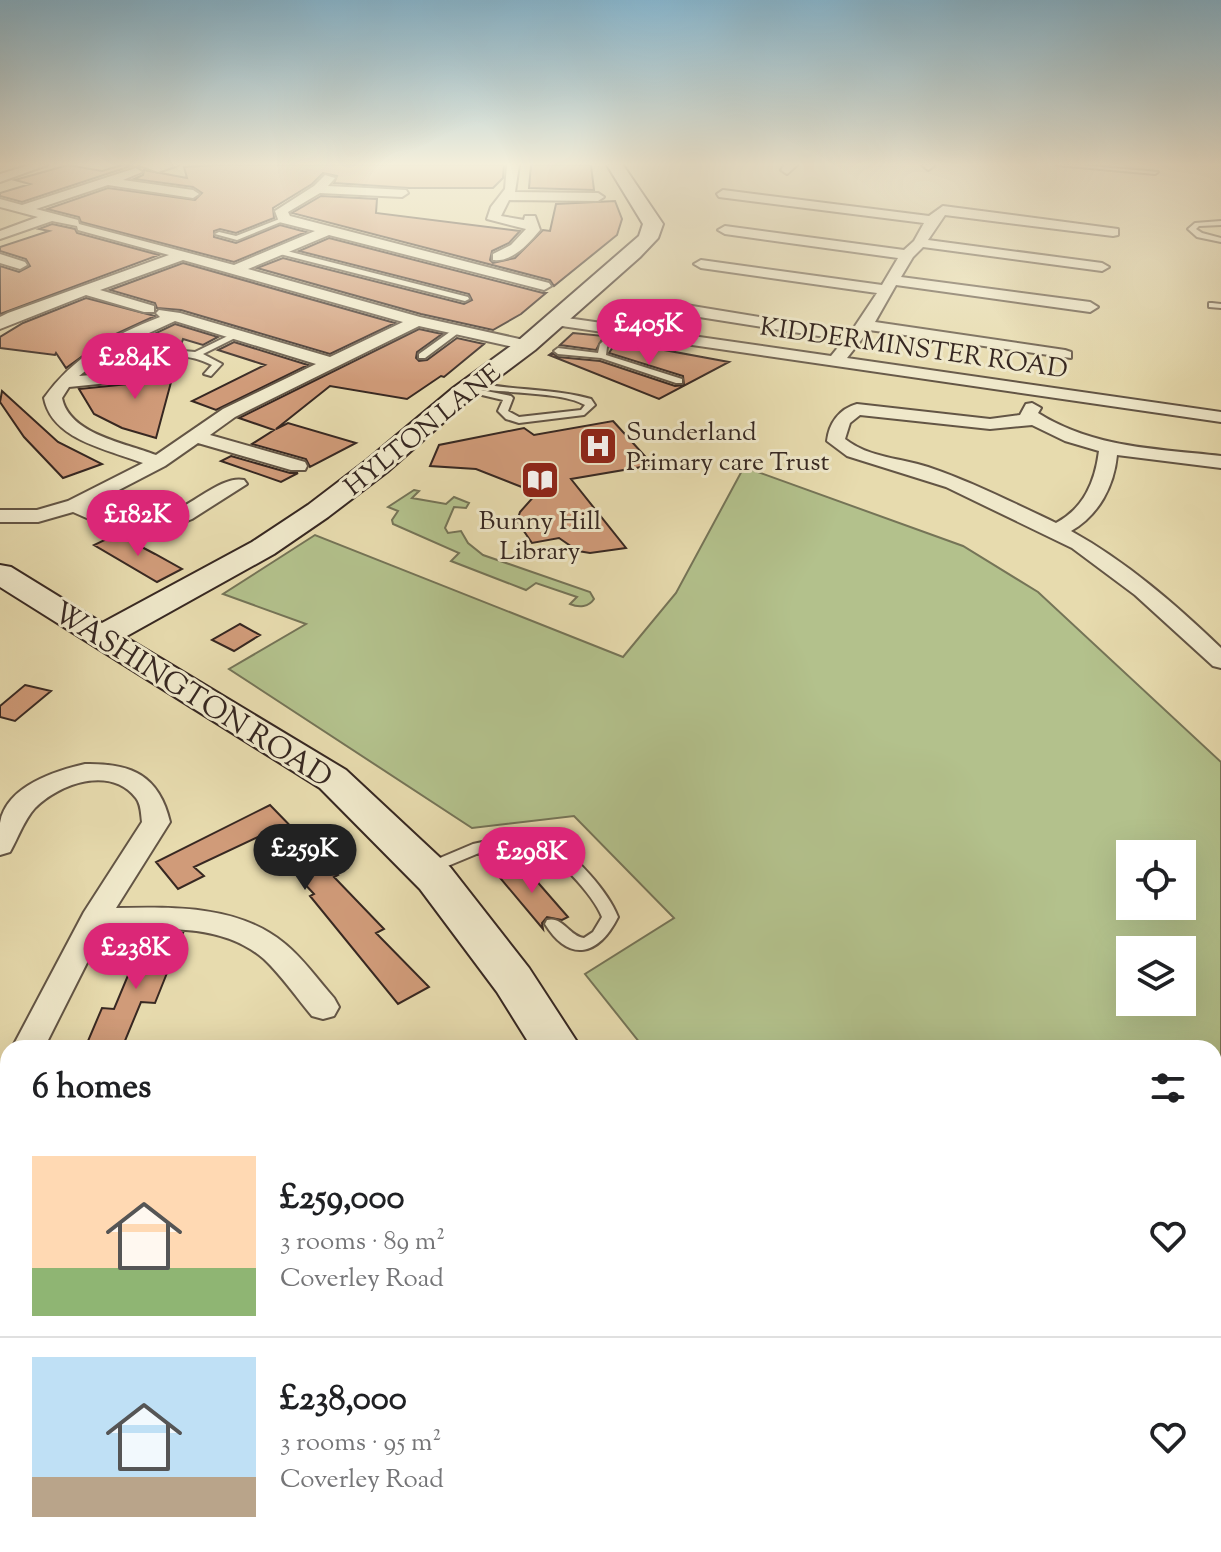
<!DOCTYPE html>
<html lang="en">
<head>
<meta charset="utf-8">
<style>
  :root { --surface:#fff; --page:#f6f6f6; --text:#202124; --muted:#757577; --line:#e0e0e0; --accent:#db2777 }
  body { margin:0; font-family:"Sorts Mill Goudy",serif; background:var(--page); color:var(--text); height:100vh; display:flex; flex-direction:column; font-size:30px; white-space:nowrap }
  * { box-sizing:border-box; margin:0 }
  p { font-size:26px; color:var(--muted) }
  .icon { flex:none; width:44px; height:44px; fill:none; stroke:currentColor; stroke-width:2; stroke-linecap:round; stroke-linejoin:round }
  .map { position:relative; flex:1; overflow:hidden }
  .panel { position:absolute; left:0px; top:1040px; width:1222px; height:512px; display:flex; flex-direction:column; background:var(--surface); border-radius:24px 24px 0 0; box-shadow:0 8px 32px #0002 }
  .panel>* { flex:none }
  .buttons { position:absolute; left:1116px; top:840px; display:grid; gap:16px }
  .buttons a { display:grid; place-items:center; width:80px; height:80px; border-radius:0px; background:var(--surface); box-shadow:0 8px 32px #0002; font-size:40px }
  .price { position:absolute; translate:-50% -68px; padding:0 18px; border-radius:28px; background:var(--accent); color:#fff; font-size:26px; line-height:52px; filter:drop-shadow(0 2px 4px #0008) }
  .price::after { content:''; position:absolute; left:50%; top:48px; width:24px; height:18px; margin-left:-12px; background:inherit; clip-path:polygon(0 0,100% 0,50% 100%) }
  .price.selected { background:#222; color:#fff }
  ul { padding:0; list-style:none }
  li { display:flex; align-items:center; gap:24px; height:200px; padding:0 32px }
  li+li { border-top:2px solid var(--line) }
  li span { display:grid; place-items:center; flex:none; width:224px; height:160px; border-radius:0px; color:#555 }
  li>.icon { margin-inline-start:auto }
  span .icon { width:96px; height:96px; fill:#fffc; stroke-width:1 }
  li b { font-size:34px }
  h2 { display:flex; justify-content:space-between; align-items:center; height:96px; padding:0 32px; font-size:34px }
  .map>svg:first-child { display:block }
</style>
</head>
<body>
<div class="map">
<svg width="1221" height="1552" viewBox="0 0 1221 1552">
  <rect width="100%" height="100%" fill="#e7dbae"/>
  <filter id="stains"><feTurbulence type="fractalNoise" baseFrequency=".0025" numOctaves="4"/><feColorMatrix values="0 0 0 0 .2 0 0 0 0 .09 0 0 0 0 .02 0 0 0 .5 -.17"/></filter>
  <radialGradient id="worn" r=".72"><stop offset=".6" stop-color="#630" stop-opacity="0"/><stop offset="1" stop-color="#630" stop-opacity=".3"/></radialGradient>
  <path fill="#b3c18c" stroke="#757457" stroke-width="2" fill-rule="evenodd" d="M744,467L963,546L1038,592L1221,762V1552H1055L1048,1544H1214V1048H644L585,974L674,918L574,816L472,828L229,669L306,624L223,594L315,535L623,657L676,593ZM1182,854V906H1130V854ZM1182,950V1002H1130V950Z
    M414,490L419,491L412,498L446,504L454,497L469,503L466,508L454,507L445,528L448,533L461,531L468,543L483,555L590,592L594,599C589,607 579,608 570,604L577,597L536,583L526,590L451,561L459,553L393,524L392,520L398,511L388,507Z"/>
  <path fill="#d09b79" stroke="#372822" stroke-width="2" d="M68,165L102,171L122,165H134L22,202L0,196V193L30,184L15,180Z
    M215,165H504L503,178L493,188H409L334,183L337,176L323,173L312,184L273,208L274,218L236,233L220,229L214,231V237L236,243L280,225L306,232L234,262L81,222L79,217L47,209L108,188L195,200L202,193L193,187L134,179L143,175L144,170L187,178L184,167Z
    M531,165H591L594,190L529,188Z
    M321,196L377,199L376,213L520,231L509,243L492,251L490,260L493,263L515,258L543,230L550,231L556,204L615,201L622,219L617,235L554,286L550,280L292,213Z
    M52,224L75,229L77,233L159,255L0,314V266L19,272L30,266L26,259L0,251V247L49,231L39,229Z
    M329,238L543,293H546L521,314L493,330L421,314L257,268L283,258L464,304L472,300L469,294L299,251Z
    M183,263L395,323L330,354L181,310L157,308L155,303L110,290Z
    M86,298L155,316L109,337L66,368L56,353L55,355L0,348V337L23,323Z
    M175,324L218,337L203,345L183,339L180,348L170,347L146,357H137L126,369L89,372L114,353Z
    M419,329L442,334L417,352L416,358L419,361L427,360L457,338L484,344L444,377L441,376L407,399L330,386L276,429L288,423L356,443L310,467L306,459L252,444L274,430L239,418Z
    M573,333L604,336L596,350L560,345Z
    M617,341L661,347L659,349L729,362L659,399L549,355L552,353L558,357L600,361L675,386L684,385L683,376L609,353Z
    M234,342L308,365L216,410L192,401L265,365L218,350Z
    M177,360L156,438L122,428L94,414L79,389L138,383L154,364Z
    M2,391L58,442L102,464L63,478L24,437L0,402Z
    M613,421L653,465L571,479L626,548L590,553L578,551L559,538L532,543L517,521L520,512L537,493L476,469L430,466L439,445L524,428L534,435Z
    M231,456L290,473H298L281,482L221,461Z
    M117,534L155,554L182,569L157,582L94,545Z
    M240,624L260,635L234,651L212,640Z
    M25,685L51,691L15,721L0,717V706Z
    M270,805L338,875L334,877L384,929L376,933L429,987L398,1004L310,896L314,894L260,836L194,867L204,876L178,889L156,862Z
    M520,862L568,917L562,920L547,917L542,923L543,929L496,873L511,875L516,870L514,864Z
    M151,932L183,933L155,1003L141,1002L122,1048H85L102,1008L114,1009L134,961H137Z"/>
  <g fill="none" stroke-linecap="round" stroke-linejoin="round">
    <g stroke="#635545" stroke-width="4">
      <path id="lane" d="M1057,165H1079L1158,172L1155,174Z
        M282,218L288,219L237,240L215,234L219,232L236,236Z
        M1221,221V225L1199,226L1196,229L1202,233L1221,238V242L1197,237L1188,229L1195,223Z
        M279,249L468,297L469,299L465,301L276,253L275,251Z
        M1212,303L1221,304V308L1209,307V303Z
        M618,328L622,331L607,347L606,355L682,379V383H676L601,358L558,354L554,351L558,348L598,353L600,344Z
        M454,329L461,331L425,358H419V354Z
        M234,333L241,335L203,354L222,364L211,376L204,374L212,365C191,355 176,354 153,361L149,358L171,350L195,352Z
        M473,382C512,391 552,388 591,399L595,405L584,415L519,423L506,419L498,411L503,400L461,390L466,387L511,396L513,398L508,411L519,417L581,410L585,405C562,391 501,394 470,387V383Z
        M520,834C531,835 541,836 551,841C575,855 608,891 618,917C599,955 570,964 545,924L547,920C563,916 569,936 584,938L593,932L602,917C594,896 553,850 531,845C519,842 505,845 493,848L514,868L511,872C498,875 488,861 479,853L426,875L421,874L418,870L421,866L473,844Z"/>
    </g>
    <g stroke="#635545" stroke-width="4">
      <path id="street" d="M30,165H47L0,182V174Z
        M139,165H178L158,172Z
        M507,165H519L515,192L598,193L604,197L598,201L509,200L501,216L524,220L525,216H535L540,230C528,244 513,262 493,260V254L511,245L526,229L487,219L491,207L505,189Z
        M785,165H797L787,174L781,170Z
        M922,165H934V166L928,170Z
        M136,168L142,172L123,180L193,190L199,194L193,198L108,185L36,209L78,220L79,224L234,265L315,231L279,222L275,211L314,186L325,175L335,178L328,186L406,190L408,193L402,197L320,193L288,212L290,216L549,283L551,286L544,290L329,235L248,269L420,317L533,342L535,345L527,350L419,326L235,417L210,435L305,462L307,466L305,470H291L198,443L165,466L90,505C103,511 116,520 130,522C172,529 216,473 244,480L247,484L192,519L163,531L142,535L114,530L73,512L38,522H0V510H37L68,501L143,463C107,449 52,440 44,398C73,357 113,335 160,317L156,313L159,310L180,313L330,357L403,322L183,260L100,290L154,306V312H144L86,295L0,329V317L8,313L169,255L78,230L77,226L52,221L0,239V231L38,217L0,207V199L22,205ZM175,321L316,364L223,409L156,455C125,443 69,434 62,398L69,387L138,380L151,363L149,360H137L127,372L79,376L112,350Z
        M723,190L929,216L943,206L1118,229V235L1113,236L945,215L928,240L1102,263L1109,267L1102,271L923,247L913,257L901,277L1090,302L1098,307L1090,312L896,285L875,322L1065,350L1071,352V358L869,330L847,358L1221,412V422L548,324V318L553,316L831,356L844,340L674,313L666,308L674,303L851,332L877,293L701,268L694,264L701,260L882,285L898,258L725,234L718,230L725,226L904,250L914,241L924,223L719,197L717,194Z
        M0,254L25,262L27,265L20,269L0,263Z
        M1032,403L1041,408L1038,413C1093,448 1158,449 1221,456V468L1117,455C1114,486 1099,515 1071,531C1127,562 1175,604 1221,648V668L1213,666L1135,595L1072,548L946,487L847,456L827,441C829,423 839,409 857,404L990,419L1020,415L1026,404ZM860,415L990,429L1032,425L1065,441L1099,451C1095,482 1084,508 1056,523C1014,503 972,482 928,467C901,458 869,458 845,439L850,423Z
        M85,764C131,763 159,775 170,822L116,908C172,907 238,905 284,943C303,958 318,980 334,998L339,1007L334,1016L323,1019L312,1016C296,997 282,976 264,959C220,921 157,929 103,931L44,1048H12L84,912L142,822C141,814 141,804 136,798C110,765 59,784 35,808C24,820 18,838 10,852L0,855C0,844 0,833 0,823C6,786 55,771 85,764Z
        M8,1073V1114L0,1117V1076Z
        M288,1544H334L331,1552H285Z
        M570,1544H615L612,1552H573Z
        M670,1544H716L719,1552H673Z"/>
    </g>
    <g stroke="#372822" stroke-width="4">
      <path id="secondary" d="M607,165H623L663,224L658,238L640,257L535,350L471,398L387,472L328,517L274,554L125,637L346,770L450,867L529,968L581,1048H532L497,992L420,889L320,788L0,587V565L11,567L102,623L252,542L308,505L367,460L453,388L519,340L639,236L643,224Z
        M923,1544H990L993,1552H926Z"/>
    </g>
    <use href="#lane" fill="#efe8ca" fill-rule="evenodd"/>
    <use href="#street" fill="#efe8ca" fill-rule="evenodd"/>
    <use href="#secondary" fill="#efe8ca" fill-rule="evenodd"/>
  </g>
  <linearGradient id="sky" x2="0" y2="1"><stop stop-color="#87b7d0"/><stop offset="0.43" stop-color="#f4efdb"/><stop offset="1" stop-color="#f4efdb" stop-opacity="0"/></linearGradient>
  <rect width="1221" height="382" fill="url(#sky)"/>
  <defs>
    <g id="hospital-square" transform="scale(2)"><rect x="-9" y="-9" width="18" height="18" rx="4" fill="#8f2418" stroke="#efe8ca"/><path d="M-5-5h3v3.5h4V-5h3V5h-3V1.5h-4V5h-3Z" fill="#fff"/></g>
    <g id="library-square" transform="scale(2)"><rect x="-9" y="-9" width="18" height="18" rx="4" fill="#8f2418" stroke="#efe8ca"/><path d="M-6-4Q-3-5.5-.7-3.5V5Q-3 3-6 4ZM6-4Q3-5.5 .7-3.5V5Q3 3 6 4Z" fill="#fff"/></g>
  </defs>
  <g fill-rule="evenodd">
    <use href="#hospital-square" x="598" y="446"/>
    <use href="#library-square" x="540" y="480"/>
  </g>
  <g text-anchor="middle" stroke-width="6" stroke-linejoin="round" paint-order="stroke">
    <g font-size="26" fill="#372822" stroke="#efe8ca">
      <text transform="translate(914 347) rotate(8)" y="9">KIDDERMINSTER ROAD</text>
      <text transform="translate(422 429) rotate(-39)" y="9">HYLTON LANE</text>
    </g>
    <g font-size="26" fill="#372822" stroke="#efe8ca" text-anchor="start">
      <text x="626" y="440">Sunderland<tspan x="626" dy="30">Primary care Trust</tspan></text>
      <text x="540" y="529" text-anchor="middle">Bunny Hill<tspan x="540" dy="30">Library</tspan></text>
    </g>
    <g font-size="30" fill="#372822" stroke="#efe8ca">
      <text transform="translate(193 694) rotate(32)" y="10">WASHINGTON ROAD</text>
    </g>
  </g>
  <rect width="100%" height="100%" filter="url(#stains)"/>
  <rect width="100%" height="100%" fill="url(#worn)"/>
</svg>
<div class="buttons">
<a><svg class="icon" aria-label="locate" viewBox="0 0 24 24"><circle cx="12" cy="12" r="6"/><path d="M12 2v4M12 18v4M2 12h4M18 12h4"/></svg></a>
<a><svg class="icon" aria-label="layers" viewBox="0 0 24 24"><path d="M12 4l9 5-9 5-9-5zM3 14l9 5 9-5"/></svg></a>
</div>
<b class="price" style="left:649px;top:367px">£405K</b>
<b class="price" style="left:135px;top:401px">£284K</b>
<b class="price" style="left:138px;top:558px">£182K</b>
<b class="price selected" style="left:305px;top:892px">£259K</b>
<b class="price" style="left:532px;top:895px">£298K</b>
<b class="price" style="left:136px;top:991px">£238K</b>
<section class="panel">
<h2>6 homes<svg class="icon" aria-label="filters" viewBox="0 0 24 24"><path d="M4 7h16M4 17h16"/><circle cx="9" cy="7" r="2"/><circle cx="15" cy="17" r="2"/></svg></h2>
<ul>
<li><span style="background:linear-gradient(#ffd9b3 70%,#8fb573 0)"><svg class="icon" aria-label="home" viewBox="0 0 24 24"><path d="M3 11l9-7 9 7M6 9v11h12V9"/></svg></span><div><b>£259,000</b><p>3 rooms · 89 m²</p><p>Coverley Road</p></div><svg class="icon" aria-label="heart" viewBox="0 0 24 24"><path d="M12 20l-8-8c-3-5 5-10 8-4 3-6 11-1 8 4z"/></svg></li>
<li><span style="background:linear-gradient(#bfe0f5 75%,#b9a48a 0)"><svg class="icon" aria-label="home" viewBox="0 0 24 24"><path d="M3 11l9-7 9 7M6 9v11h12V9"/></svg></span><div><b>£238,000</b><p>3 rooms · 95 m²</p><p>Coverley Road</p></div><svg class="icon" aria-label="heart" viewBox="0 0 24 24"><path d="M12 20l-8-8c-3-5 5-10 8-4 3-6 11-1 8 4z"/></svg></li>
</ul>
</section>
</div>
</body>
</html>
